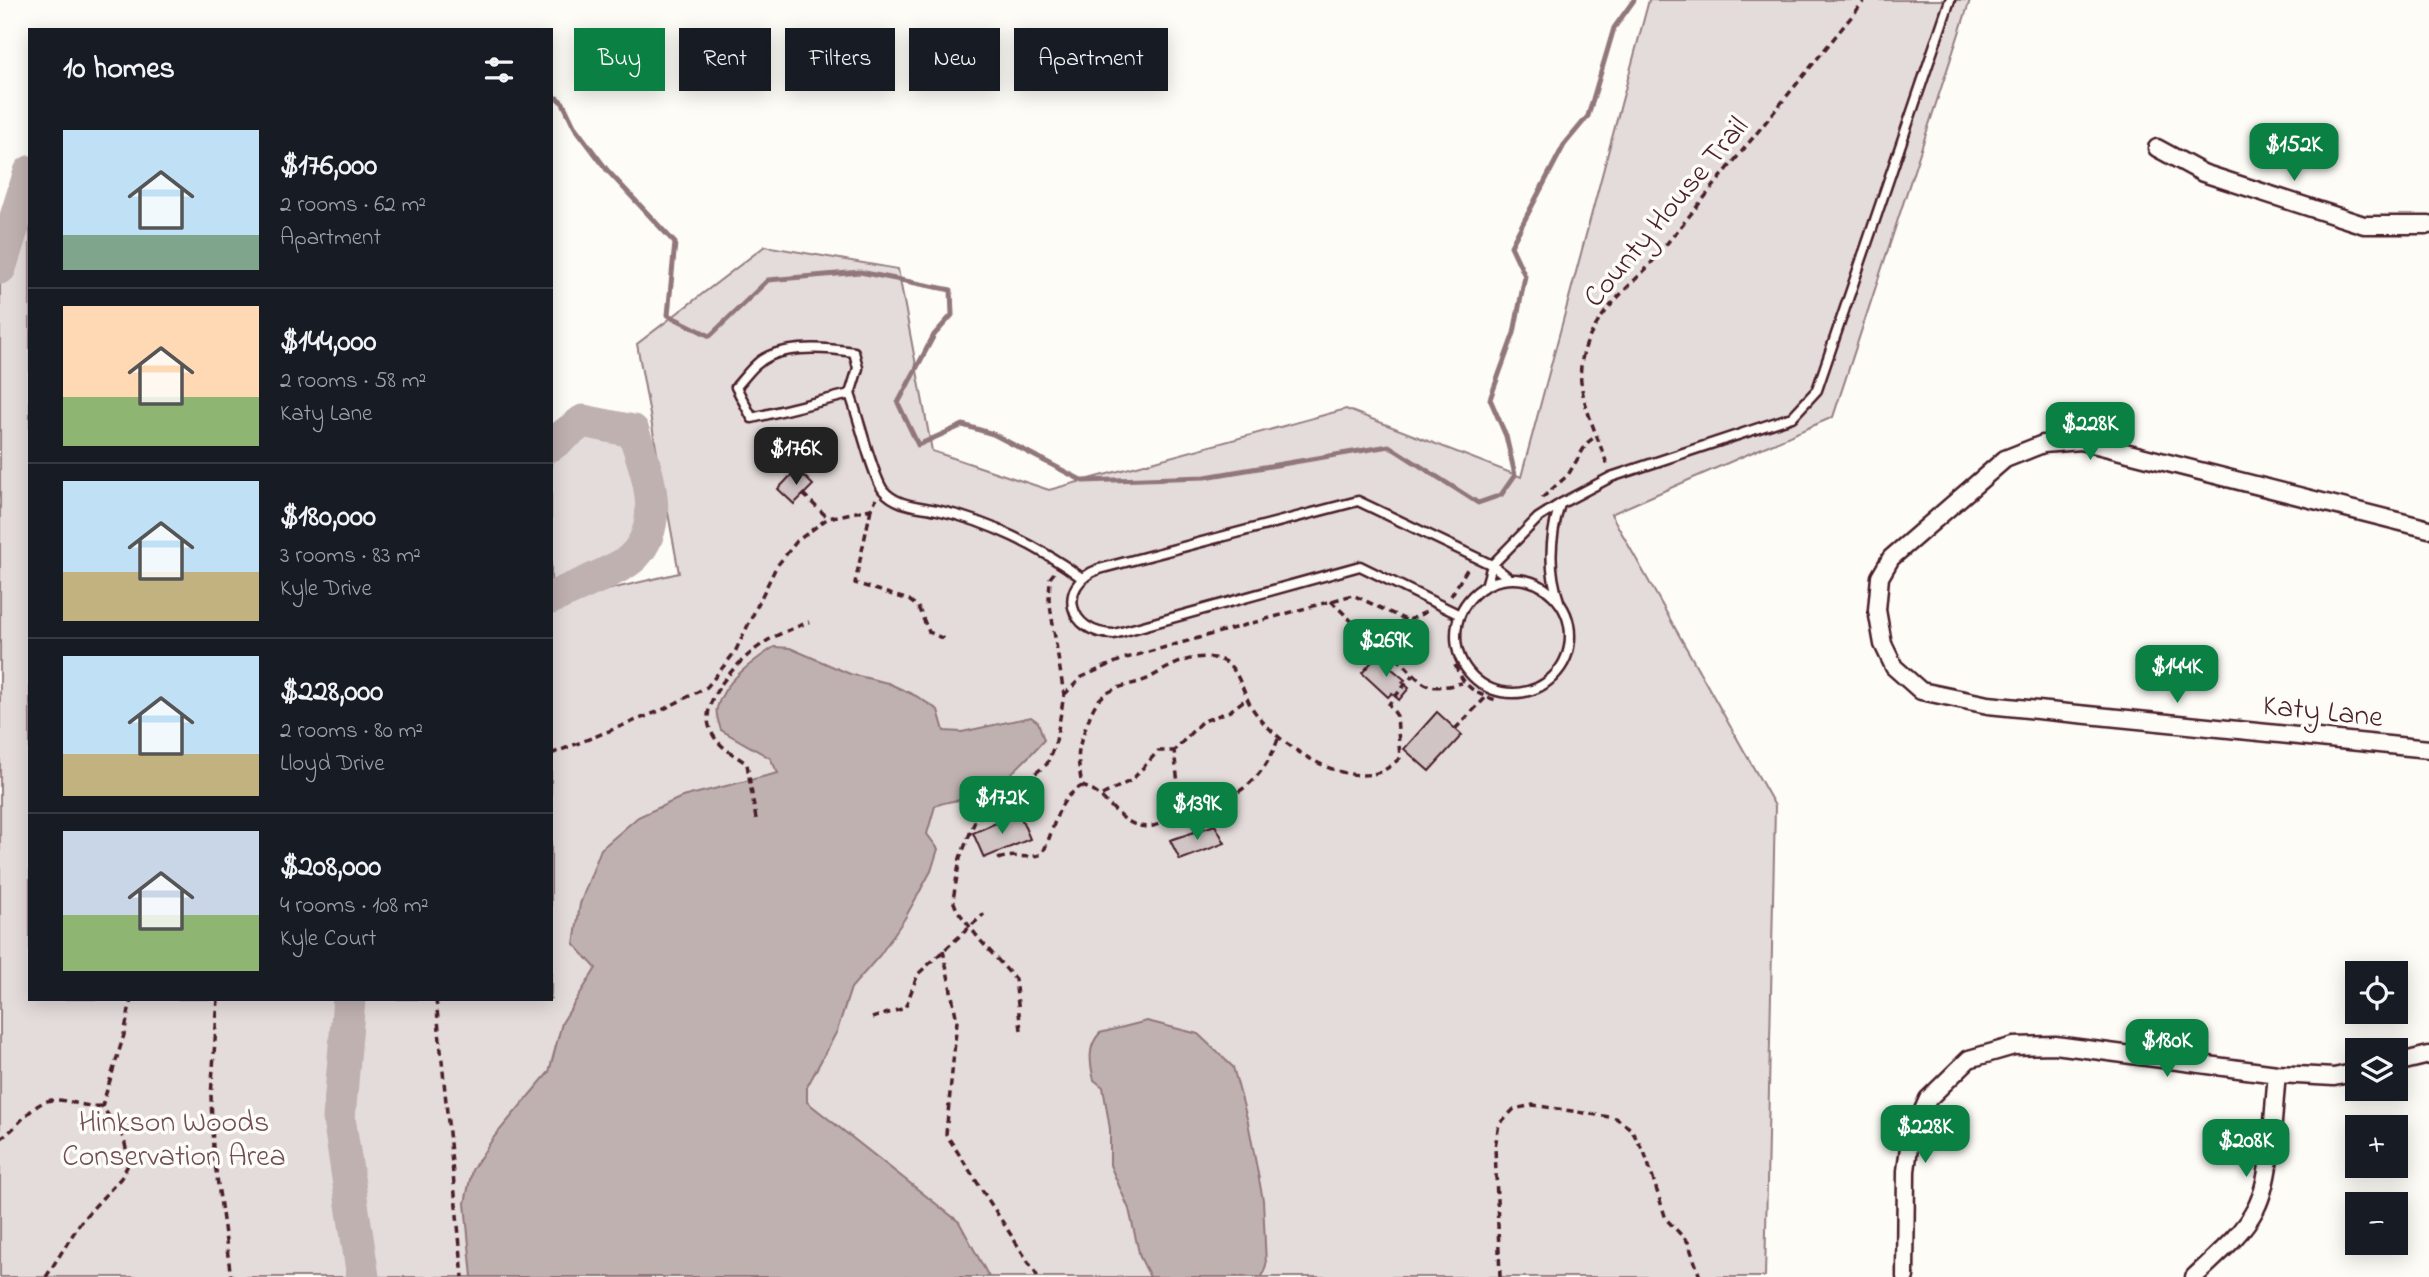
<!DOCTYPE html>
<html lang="en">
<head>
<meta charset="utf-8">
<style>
  :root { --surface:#171b24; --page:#20242c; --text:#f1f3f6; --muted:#9ea1a6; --line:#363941; --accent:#0b8043 }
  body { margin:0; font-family:"Indie Flower",sans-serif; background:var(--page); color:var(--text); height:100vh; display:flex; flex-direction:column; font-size:26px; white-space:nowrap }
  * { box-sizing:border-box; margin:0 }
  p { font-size:23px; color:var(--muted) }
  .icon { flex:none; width:38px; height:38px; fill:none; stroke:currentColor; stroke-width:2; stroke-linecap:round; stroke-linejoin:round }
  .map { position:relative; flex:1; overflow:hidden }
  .sheet { position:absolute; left:28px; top:28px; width:525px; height:973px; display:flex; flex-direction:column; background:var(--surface); border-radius:0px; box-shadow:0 4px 18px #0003 }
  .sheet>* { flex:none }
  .guide { position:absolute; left:574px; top:28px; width:665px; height:63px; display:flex; gap:14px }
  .fabs { position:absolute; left:2345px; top:961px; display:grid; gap:14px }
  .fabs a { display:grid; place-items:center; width:63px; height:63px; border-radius:0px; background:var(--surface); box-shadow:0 4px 18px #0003; font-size:35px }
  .price { position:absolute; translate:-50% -60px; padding:0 16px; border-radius:14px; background:var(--accent); color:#fff; font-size:23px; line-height:46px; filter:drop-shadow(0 2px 4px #0008) }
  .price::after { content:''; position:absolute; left:50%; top:42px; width:21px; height:16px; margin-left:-10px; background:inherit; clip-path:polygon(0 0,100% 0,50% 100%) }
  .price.selected { background:#222; color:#fff }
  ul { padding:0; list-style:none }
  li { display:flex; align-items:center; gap:21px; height:175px; padding:0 35px }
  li+li { border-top:2px solid var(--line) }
  li span { display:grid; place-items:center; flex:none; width:196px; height:140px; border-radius:0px; color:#555 }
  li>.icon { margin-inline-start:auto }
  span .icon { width:84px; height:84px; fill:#fffc; stroke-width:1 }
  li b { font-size:30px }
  h2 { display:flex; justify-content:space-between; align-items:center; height:84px; padding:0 35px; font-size:30px }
  .chip { padding:0 24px; border-radius:0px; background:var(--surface); box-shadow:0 4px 18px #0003; font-size:24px; line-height:63px }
  .chip.selected { background:var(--accent); color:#fff }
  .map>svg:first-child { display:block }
</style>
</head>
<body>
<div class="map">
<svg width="2429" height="1277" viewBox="0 0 2429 1277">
  <rect width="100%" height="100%" fill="#fdfcf7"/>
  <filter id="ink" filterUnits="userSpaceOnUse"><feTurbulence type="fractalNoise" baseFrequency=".0143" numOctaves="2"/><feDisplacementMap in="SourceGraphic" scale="14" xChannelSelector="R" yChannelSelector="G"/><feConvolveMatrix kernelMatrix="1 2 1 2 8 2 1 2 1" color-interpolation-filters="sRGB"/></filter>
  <g filter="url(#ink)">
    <path fill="#e3dcda" stroke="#967e82" stroke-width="2" d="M1649,0H1970L1833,417L1611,514L1775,806L1765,1277H370L345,1052L339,1118L363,1277H0V268L30,172V999H551V603L679,573L637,344L765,246L898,269L932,451L1049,490L1346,409L1521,477Z
      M583,421L633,431C647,471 667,523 633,557C623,568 568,590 551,598V445Z"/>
    <path fill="#c0b1b1" stroke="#91777b" stroke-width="2" d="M774,647L790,648L850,674L888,683L916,696L938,710L944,731L962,732L1031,717L1038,722L1044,740C1024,762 1004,784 977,795C963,801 948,800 935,806L927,834L938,849L931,871L905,918L880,955L851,988L837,1031L807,1087V1102L959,1222L989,1277H472L465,1203L472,1170L494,1137L549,1072L562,1023L596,968L574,944L580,904L601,849L638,817L682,797L778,773L770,758L721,730C719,723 715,714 717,708C723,682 753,661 774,647Z
      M1147,1021L1198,1034L1233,1067L1248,1122L1263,1200L1266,1265L1262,1277H1150L1140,1257L1129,1209L1110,1165V1129L1103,1087L1094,1080C1090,1064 1087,1046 1100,1033Z"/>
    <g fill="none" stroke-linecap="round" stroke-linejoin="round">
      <path stroke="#91777b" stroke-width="5" d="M551,98H557L563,103L574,126L607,170L675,243L668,315L710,336L768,280L860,272L951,290L952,315L934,335L898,403L918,445L963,425L993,434L1083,481L1205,477L1389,446L1478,503L1501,495L1515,475L1506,436L1490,399L1514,333L1525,276L1511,246L1564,145L1588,116L1614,28L1634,0"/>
      <path stroke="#c0b1b1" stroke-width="33" d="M0,268L30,172
        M551,445L583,421L633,431C647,471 667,523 633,557C623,568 568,590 551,598
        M349,999L339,1118L363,1277"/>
    </g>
    <path fill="#d0c5c4" stroke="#4a1f2b" stroke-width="2" d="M797,469L813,485L794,504L778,489Z
      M1377,656L1405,680L1402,682L1409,688L1399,700L1392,693L1388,697L1362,673Z
      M1437,712L1462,735L1429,771L1404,749Z
      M1019,813L1030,839L984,858L973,833Z
      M1215,825L1225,843L1180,860L1170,840Z"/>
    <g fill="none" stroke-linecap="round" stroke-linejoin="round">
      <g stroke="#4a1f2b" stroke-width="13">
        <path id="lane" d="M850,394L858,368L854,352C828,348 794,345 769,356C755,362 746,376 736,387L752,418L850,394C858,415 872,475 883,490C896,506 918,506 937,510C988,521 1040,547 1082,578
          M1456 636a57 57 0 1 1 114 0a57 57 0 1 1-114 0Z
          M1486,586L1492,565L1538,518L1560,504L1611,477L1792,417L1817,390L1950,0
          M1559,601C1548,570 1550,536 1560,504
          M1460,615L1360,566L1114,634C1068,634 1056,585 1099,569L1358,501L1492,565L1510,579"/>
      </g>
      <g stroke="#4a1f2b" stroke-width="21">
        <path id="street" d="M2157,148L2203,173L2364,225H2429
          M2429,529L2081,441L2043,444L2005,459L1891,558L1880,577L1877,610L1883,644L1894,667L1921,691L1988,705L2429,749
          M2396,1063L2429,1055
          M1905,1277L1906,1171L1910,1139L1928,1099L1969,1059L2014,1046L2055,1045L2277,1074L2334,1077L2357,1072
          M2194,1277C2216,1256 2242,1235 2256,1208C2272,1177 2273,1111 2277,1074"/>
      </g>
      <path stroke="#4a1f2b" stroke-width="3.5" stroke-dasharray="7 5" stroke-linecap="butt" d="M1607,464C1599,441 1583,405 1581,382C1576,335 1616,298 1647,268L1865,0
        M803,494L828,518
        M1542,498L1568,475L1587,443L1596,436
        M871,509L855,583L909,600L918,607L929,632L944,639
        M1451,596L1469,566
        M1331,601L1371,640L1394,656
        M1426,612L1411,619L1394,656C1424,680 1418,694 1462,683
        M1455,665C1465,688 1475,694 1499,701
        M1064,695L1082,677L1123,659L1353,595L1410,622
        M1455,729L1493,690
        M1278,739C1264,779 1236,802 1193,807L1190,812C1186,813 1182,813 1179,813C1169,816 1163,824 1153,826C1120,832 1110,794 1082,786C1077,756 1076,752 1087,724C1092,710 1096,698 1111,691C1124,684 1139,684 1151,677C1172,665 1196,651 1221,660C1238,665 1243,694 1252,708C1273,740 1333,782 1373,774C1384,772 1392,765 1400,758L1397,716L1389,704L1413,675
        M551,754L662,710L707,687L735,652L776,567L797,541L828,518L871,509L876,499
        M1102,795L1132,780L1158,751H1174
        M1193,807L1180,799L1174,751L1201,722L1230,711L1246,699
        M756,819L747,764C734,754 718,747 711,731C696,701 741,658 764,643C777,634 794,628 809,622
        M998,859C1014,853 1027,860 1042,854C1056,829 1054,801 1082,786
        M943,950L957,1021L946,1134L1038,1277
        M218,999L211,1096L213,1149L231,1277
        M436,999L463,1277
        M872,1018L905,1008L918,974L984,914
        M1021,1030L1015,979L980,940L957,910L953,900L960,858L975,821L1047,764L1056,741L1064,695L1049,599L1050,578L1054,573
        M0,1139C17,1129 32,1102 52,1100C69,1099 85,1108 101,1106
        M46,1277L82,1220L121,1178L129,1163L124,1139L102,1106L124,1035L131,999
        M1500,1277L1495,1147L1499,1124L1514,1109L1533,1105L1616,1118L1631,1129L1645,1154L1666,1219L1688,1242L1700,1277"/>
      <use href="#lane" stroke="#fdfcf7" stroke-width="8"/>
      <use href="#street" stroke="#fdfcf7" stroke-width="16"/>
    </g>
  </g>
  <g text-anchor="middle" stroke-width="7" stroke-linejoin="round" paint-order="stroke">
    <g font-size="30" fill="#4a1f2b" stroke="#fdfcf7">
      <text transform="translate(1665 211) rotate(-50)" y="10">County House Trail</text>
      <text transform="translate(2323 710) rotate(6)" y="10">Katy Lane</text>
    </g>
    <g font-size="30" fill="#704e57" stroke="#fdfcf7">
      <text x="174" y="1131">Hinkson Woods<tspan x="174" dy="34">Conservation Area</tspan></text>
    </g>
  </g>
</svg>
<div class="fabs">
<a><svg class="icon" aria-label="locate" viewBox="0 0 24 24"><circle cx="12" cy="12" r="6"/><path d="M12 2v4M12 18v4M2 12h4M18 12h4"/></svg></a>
<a><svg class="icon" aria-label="layers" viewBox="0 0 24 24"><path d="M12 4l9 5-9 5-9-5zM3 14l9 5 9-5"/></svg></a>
<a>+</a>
<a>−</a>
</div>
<b class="price" style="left:2294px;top:183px">$152K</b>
<b class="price" style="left:2090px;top:462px">$228K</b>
<b class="price selected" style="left:796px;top:487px">$176K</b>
<b class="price" style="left:1386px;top:679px">$269K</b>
<b class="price" style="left:2177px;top:705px">$144K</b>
<b class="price" style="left:1002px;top:836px">$172K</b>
<b class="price" style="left:1197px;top:842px">$139K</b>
<b class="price" style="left:2167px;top:1079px">$180K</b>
<b class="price" style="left:1925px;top:1165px">$228K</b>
<b class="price" style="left:2246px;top:1179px">$208K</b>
<div class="guide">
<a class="chip selected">Buy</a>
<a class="chip">Rent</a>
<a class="chip">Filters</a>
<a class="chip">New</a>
<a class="chip">Apartment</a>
</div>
<section class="sheet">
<h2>10 homes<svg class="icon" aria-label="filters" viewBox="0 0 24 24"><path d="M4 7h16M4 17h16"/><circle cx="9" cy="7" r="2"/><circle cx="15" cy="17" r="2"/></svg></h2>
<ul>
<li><span style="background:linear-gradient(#bfe0f5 75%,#7fa58c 0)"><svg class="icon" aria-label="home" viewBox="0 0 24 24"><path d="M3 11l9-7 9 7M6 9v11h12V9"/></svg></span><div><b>$176,000</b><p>2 rooms · 62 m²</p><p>Apartment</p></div></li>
<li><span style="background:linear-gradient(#ffd9b3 65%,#8fb573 0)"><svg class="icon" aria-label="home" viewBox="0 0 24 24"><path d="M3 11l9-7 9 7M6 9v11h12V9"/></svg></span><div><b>$144,000</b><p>2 rooms · 58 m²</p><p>Katy Lane</p></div></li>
<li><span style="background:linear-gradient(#bfe0f5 65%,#c2b280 0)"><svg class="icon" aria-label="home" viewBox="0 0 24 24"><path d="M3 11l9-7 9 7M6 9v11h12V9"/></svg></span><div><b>$180,000</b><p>3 rooms · 83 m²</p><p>Kyle Drive</p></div></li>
<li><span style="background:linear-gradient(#bfe0f5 70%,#c2b280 0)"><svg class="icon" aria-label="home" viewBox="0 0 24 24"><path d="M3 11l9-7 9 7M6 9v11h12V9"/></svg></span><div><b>$228,000</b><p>2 rooms · 80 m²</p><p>Lloyd Drive</p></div></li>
<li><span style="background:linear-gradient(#c9d6e8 60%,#8fb573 0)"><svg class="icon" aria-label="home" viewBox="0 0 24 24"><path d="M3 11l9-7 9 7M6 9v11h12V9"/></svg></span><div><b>$208,000</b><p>4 rooms · 108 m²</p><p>Kyle Court</p></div></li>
</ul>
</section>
</div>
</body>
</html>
